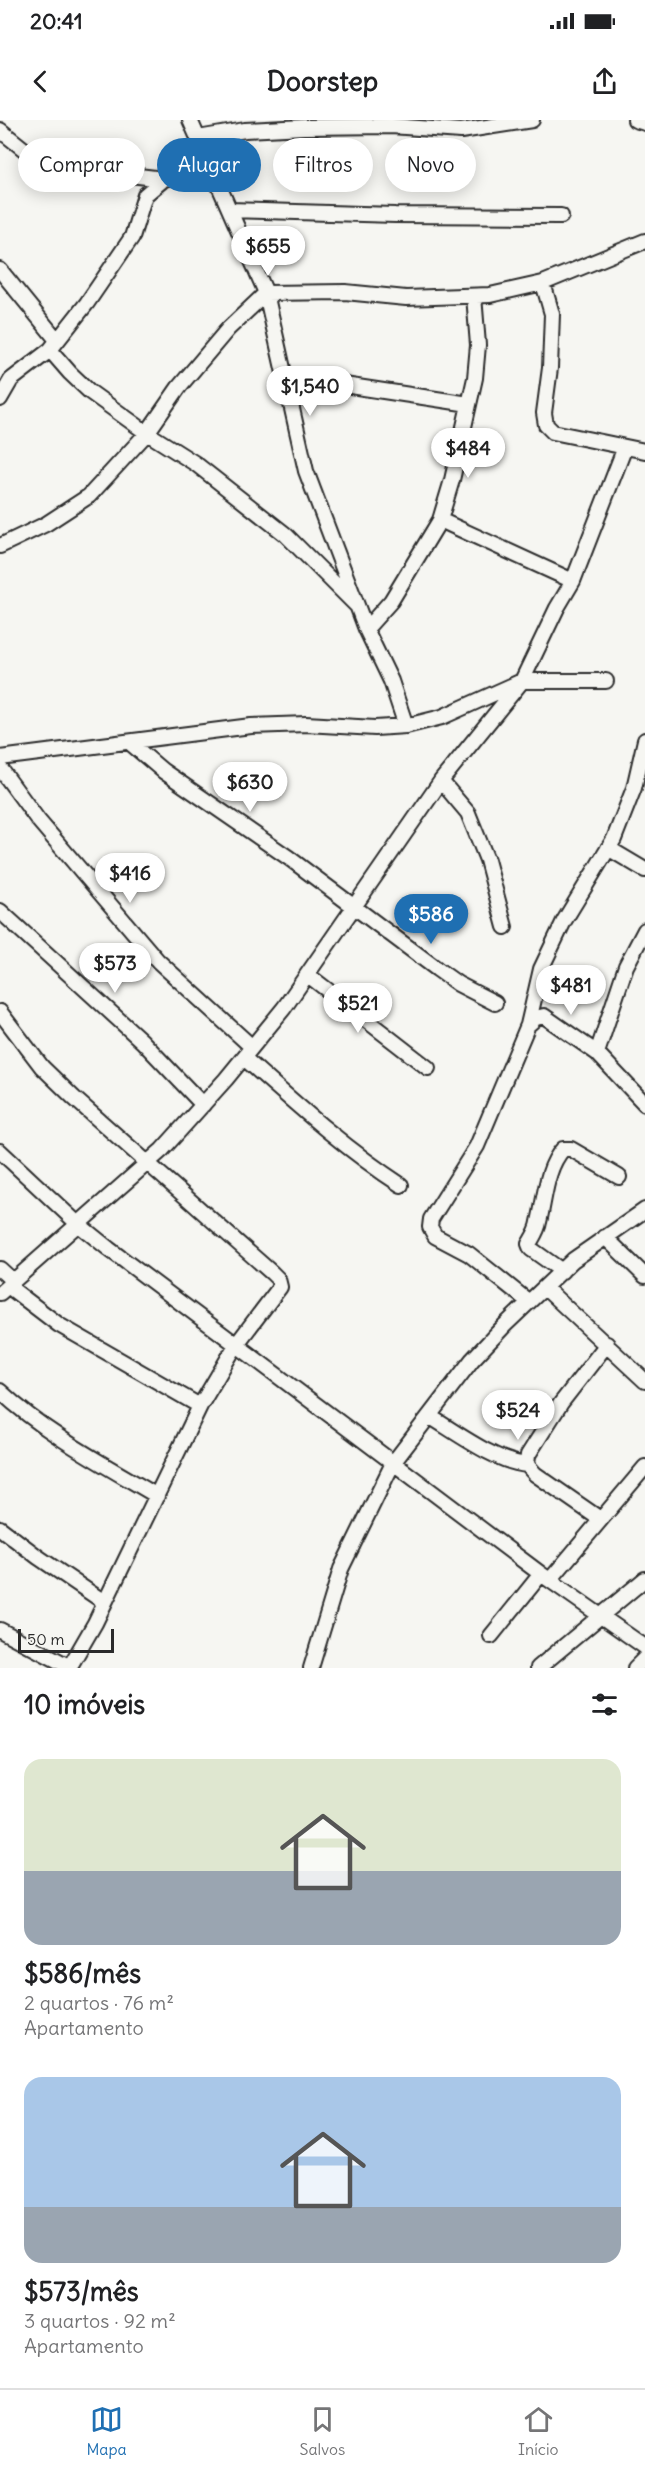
<!DOCTYPE html>
<html lang="pt">
<head>
<meta charset="utf-8">
<style>
  :root { --surface:#fff; --page:#f6f6f6; --text:#202124; --muted:#757577; --line:#e0e0e0; --accent:#1f6fb2 }
  body { margin:0; font-family:Delius,sans-serif; background:var(--page); color:var(--text); height:100vh; display:flex; flex-direction:column; font-size:22px; white-space:nowrap }
  * { box-sizing:border-box; margin:0 }
  p { font-size:20px; color:var(--muted) }
  .icon { flex:none; width:33px; height:33px; fill:none; stroke:currentColor; stroke-width:2; stroke-linecap:round; stroke-linejoin:round }
  .map { position:relative; height:1548px; overflow:hidden }
  .side { display:flex; flex-direction:column; background:var(--surface); flex:1 }
  .side>* { flex:none }
  .guide { position:absolute; left:18px; top:18px; width:609px; height:54px; display:flex; gap:12px }
  .scale { position:absolute; left:18px; bottom:15px; width:96px; box-sizing:border-box; padding-left:6px; border:3px solid #2b2b2b; border-top:0; font-size:16px; line-height:21px; white-space:nowrap; color:#2b2b2b; -webkit-text-stroke:4px #f6f6f2; paint-order:stroke }
  .price { position:absolute; translate:-50% -51px; padding:0 14px; border-radius:21px; background:#fff; color:#222; font-size:20px; line-height:39px; filter:drop-shadow(0 2px 3px #0008) }
  .price::after { content:''; position:absolute; left:50%; top:36px; width:18px; height:14px; margin-left:-9px; background:inherit; clip-path:polygon(0 0,100% 0,50% 100%) }
  .price.active { background:var(--accent); color:#fff }
  ul { padding:0; list-style:none }
  li { display:grid; align-content:center; gap:12px; height:318px; padding:0 24px }
  li span { display:grid; place-items:center; height:186px; border-radius:18px; color:#555 }
  li>.icon { margin-inline-start:auto }
  span .icon { width:108px; height:108px; fill:#fffc; stroke-width:1 }
  li b { font-size:26px }
  h2 { display:flex; justify-content:space-between; align-items:center; height:72px; padding:0 24px; font-size:26px }
  .tag { padding:0 21px; border-radius:27px; background:var(--surface); box-shadow:0 3px 15px #0003; font-size:21px; line-height:54px }
  .tag.active { background:var(--accent); color:#fff }
  .status { display:flex; justify-content:space-between; align-items:center; height:42px; padding:0 30px; background:var(--surface); direction:ltr }
  .status svg { height:16px; fill:currentColor }
  header { display:flex; justify-content:space-between; align-items:center; height:78px; padding:0 24px; background:var(--surface); font-size:27px; font-weight:700 }
  .tab-bar { display:flex; justify-content:space-around; align-items:center; height:84px; border-top:2px solid var(--line); background:var(--surface); font-size:16px; color:var(--muted) }
  .tab-bar a { display:grid; justify-items:center; gap:3px }
  .tab-bar .active { color:var(--accent) }
  .map>svg:first-child { display:block }
</style>
</head>
<body>
<div class="status"><b>20:41</b><svg viewBox="0 0 49 12"><path d="M0 12V9h3v3zM5 12V6h3v6zM10 12V3h3v9zM15 12V0h3v12zM26 1h20v11H26zM47 4h2v5h-2z"/></svg></div>
<header><svg class="icon" aria-label="back" viewBox="0 0 24 24"><path d="M15 5l-7 7 7 7"/></svg>Doorstep<svg class="icon" aria-label="share" viewBox="0 0 24 24"><path d="M12 15V3M7 8l5-5 5 5M5 13v7h14v-7"/></svg></header>
<div class="map">
<svg width="645" height="1548" viewBox="0 0 645 1548">
  <rect width="100%" height="100%" fill="#f6f6f2"/>
  <filter id="ink" filterUnits="userSpaceOnUse"><feTurbulence type="fractalNoise" baseFrequency=".0167" numOctaves="2"/><feDisplacementMap in="SourceGraphic" scale="12" xChannelSelector="R" yChannelSelector="G"/><feConvolveMatrix kernelMatrix="1 2 1 2 8 2 1 2 1" color-interpolation-filters="sRGB"/></filter>
  <g filter="url(#ink)">
    <g fill="none" stroke-linecap="round" stroke-linejoin="round">
      <g stroke="#2b2b2b" stroke-width="18">
        <path id="minor" d="M190,0L266,173L306,351L366,509L391,561L406,606
          M635,0L645,3
          M0,10L40,42L53,46L164,59
          M198,18L245,10L304,7L391,6L461,11L532,0
          M230,90L395,95L561,96
          M0,150L57,220
          M543,163L552,194L550,248L544,293L546,305L553,312L645,331
          M50,230L70,253L90,272L147,313L196,344L285,414L356,485
          M285,256L469,284
          M0,279L11,260L50,230L87,183L132,117L145,75L164,59L212,49
          M440,400L573,461
          M0,426L46,404L89,376L147,313L179,267L228,209L266,173L345,172L406,178L490,175L543,163L645,121
          M366,509L391,481L440,400L452,360L475,258L478,225L474,176
          M129,622L163,651L289,738L437,849L458,864L495,883
          M0,638L251,606L306,604L375,608L406,606L442,597L522,561H606
          M0,648L38,700L158,841L252,927
          M441,661L468,693L487,740L505,807
          M608,728L645,750
          M0,791L142,921L203,985
          M308,855L428,948
          M0,892L42,947L74,978L272,1153L278,1159L280,1167L236,1225L200,1286L95,1503L69,1548
          M528,905L541,849L564,801L614,719L634,668L645,620
          M597,933L626,846L645,810
          M244,938C295,983 344,1028 401,1065
          M0,1031L78,1104L109,1129L541,1454L645,1527
          M605,1117L645,1156
          M0,1149L13,1161
          M562,1151L531,1129L529,1124C533,1117 538,1110 539,1102C545,1078 546,1048 563,1029H571L619,1057
          M8,1166L59,1205L200,1286
          M545,1168L645,1261
          M0,1173L162,1030L226,959L284,888L441,661L522,561L557,488L573,461L625,327
          M529,1182L469,1134L435,1116L430,1107L431,1099L477,1026L528,905L536,898L544,896L597,933L645,984
          M0,1271C46,1314 103,1344 157,1376
          M429,1296C456,1312 495,1342 527,1345
          M600,1399L535,1354L527,1345L528,1335L561,1283L607,1224
          M0,1408L38,1437L104,1482
          M550,1460L645,1347
          M0,1510L70,1547
          M491,1516L541,1454
          M311,1548L341,1449L393,1343L472,1240L505,1205L573,1140L645,1090
          M538,1548L645,1459
          M635,1548L645,1538"/>
      </g>
      <use href="#minor" stroke="#f6f6f2" stroke-width="14"/>
    </g>
  </g>
</svg>
<div class="scale">50 m</div>
<b class="price" style="left:268px;top:157px">$655</b>
<b class="price" style="left:310px;top:297px">$1,540</b>
<b class="price" style="left:468px;top:359px">$484</b>
<b class="price" style="left:250px;top:693px">$630</b>
<b class="price" style="left:130px;top:784px">$416</b>
<b class="price active" style="left:431px;top:825px">$586</b>
<b class="price" style="left:115px;top:874px">$573</b>
<b class="price" style="left:571px;top:896px">$481</b>
<b class="price" style="left:358px;top:914px">$521</b>
<b class="price" style="left:518px;top:1321px">$524</b>
<div class="guide">
<a class="tag">Comprar</a>
<a class="tag active">Alugar</a>
<a class="tag">Filtros</a>
<a class="tag">Novo</a>
</div>
</div>
<section class="side">
<h2>10 imóveis<svg class="icon" aria-label="filters" viewBox="0 0 24 24"><path d="M4 7h16M4 17h16"/><circle cx="9" cy="7" r="2"/><circle cx="15" cy="17" r="2"/></svg></h2>
<ul>
<li><span style="background:linear-gradient(#dfe7d0 60%,#9aa5b1 0)"><svg class="icon" aria-label="home" viewBox="0 0 24 24"><path d="M3 11l9-7 9 7M6 9v11h12V9"/></svg></span><div><b>$586/mês</b><p>2 quartos · 76 m²</p><p>Apartamento</p></div></li>
<li><span style="background:linear-gradient(#a9c7e8 70%,#9aa5b1 0)"><svg class="icon" aria-label="home" viewBox="0 0 24 24"><path d="M3 11l9-7 9 7M6 9v11h12V9"/></svg></span><div><b>$573/mês</b><p>3 quartos · 92 m²</p><p>Apartamento</p></div></li>
</ul>
</section>
<nav class="tab-bar">
<a class="active"><svg class="icon" aria-label="map" viewBox="0 0 24 24"><path d="M3 6l6-2 6 2 6-2v14l-6 2-6-2-6 2zM9 4v14M15 6v14"/></svg>Mapa</a>
<a><svg class="icon" aria-label="saved" viewBox="0 0 24 24"><path d="M7 4h10v16l-5-4-5 4z"/></svg>Salvos</a>
<a><svg class="icon" aria-label="home" viewBox="0 0 24 24"><path d="M3 11l9-7 9 7M6 9v11h12V9"/></svg>Início</a>
</nav>
</body>
</html>
